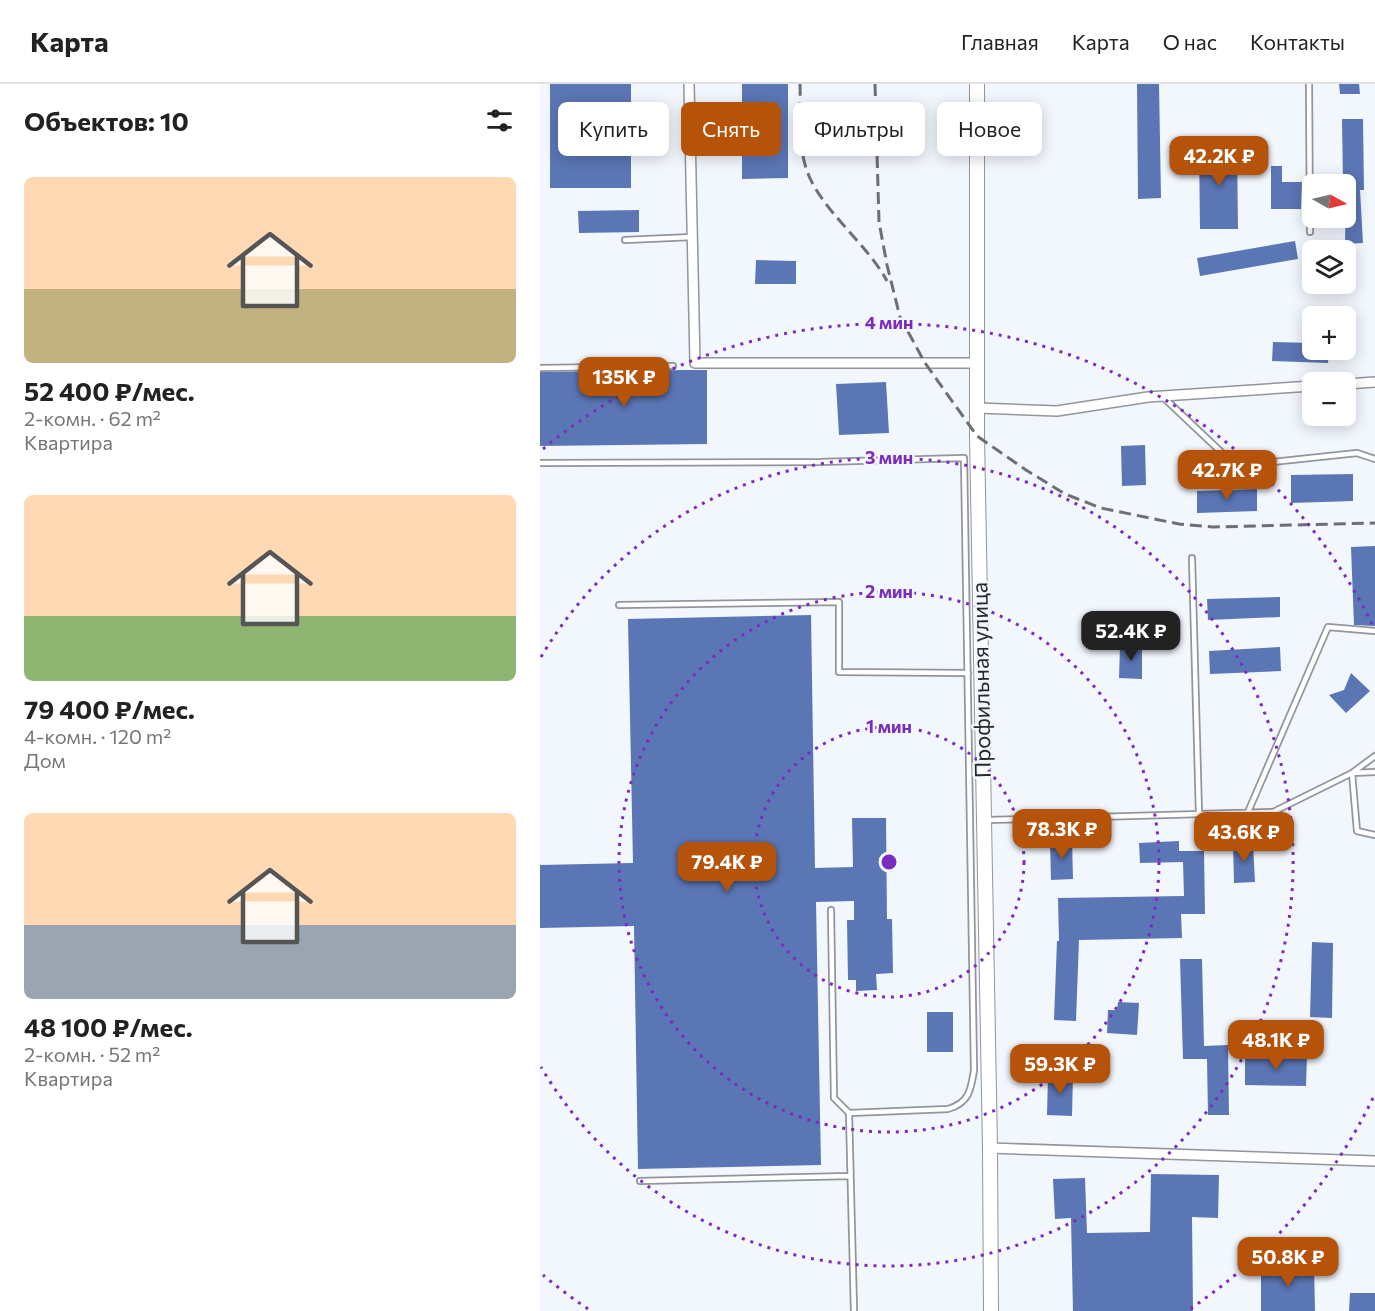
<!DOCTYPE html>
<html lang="ru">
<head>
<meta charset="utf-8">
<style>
  :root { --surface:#fff; --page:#f6f6f6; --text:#222; --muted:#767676; --line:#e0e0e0; --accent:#b45309 }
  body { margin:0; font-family:Commissioner,sans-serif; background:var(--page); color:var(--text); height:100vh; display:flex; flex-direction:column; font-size:22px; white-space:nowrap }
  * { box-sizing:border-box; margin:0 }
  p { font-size:20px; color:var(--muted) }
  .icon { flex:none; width:33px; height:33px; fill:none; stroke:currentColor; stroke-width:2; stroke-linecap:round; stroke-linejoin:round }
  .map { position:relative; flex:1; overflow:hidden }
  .side { display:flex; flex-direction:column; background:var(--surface); width:540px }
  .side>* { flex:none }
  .banner { position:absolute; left:18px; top:18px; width:570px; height:54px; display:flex; gap:12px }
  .needle { width:39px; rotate:98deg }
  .controls { position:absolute; left:762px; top:90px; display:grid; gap:12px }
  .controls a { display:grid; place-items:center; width:54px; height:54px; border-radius:9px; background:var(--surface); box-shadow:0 3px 15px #0003; font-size:30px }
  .price { position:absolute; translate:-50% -51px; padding:0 14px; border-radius:12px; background:var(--accent); color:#fff; font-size:20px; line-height:39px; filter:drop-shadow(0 2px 3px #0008) }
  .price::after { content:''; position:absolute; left:50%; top:36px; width:18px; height:14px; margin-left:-9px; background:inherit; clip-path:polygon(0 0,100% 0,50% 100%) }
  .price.active { background:#222; color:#fff }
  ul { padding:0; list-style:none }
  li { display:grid; align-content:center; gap:12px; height:318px; padding:0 24px }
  li span { display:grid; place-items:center; height:186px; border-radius:9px; color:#555 }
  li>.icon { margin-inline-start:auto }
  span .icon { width:108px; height:108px; fill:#fffc; stroke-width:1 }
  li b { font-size:26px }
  h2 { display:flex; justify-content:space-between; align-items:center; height:72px; padding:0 24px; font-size:26px }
  .chip { padding:0 21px; border-radius:9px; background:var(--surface); box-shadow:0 3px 15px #0003; font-size:21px; line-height:54px }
  .chip.active { background:var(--accent); color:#fff }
  header { display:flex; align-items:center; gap:36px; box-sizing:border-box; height:84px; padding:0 30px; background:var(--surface); border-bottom:2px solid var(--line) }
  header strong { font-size:28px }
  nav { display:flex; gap:33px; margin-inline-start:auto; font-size:21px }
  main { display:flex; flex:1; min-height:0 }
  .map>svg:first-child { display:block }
</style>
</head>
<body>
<header>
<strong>Карта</strong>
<nav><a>Главная</a><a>Карта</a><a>О нас</a><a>Контакты</a></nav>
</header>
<main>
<section class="side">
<h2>Объектов: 10<svg class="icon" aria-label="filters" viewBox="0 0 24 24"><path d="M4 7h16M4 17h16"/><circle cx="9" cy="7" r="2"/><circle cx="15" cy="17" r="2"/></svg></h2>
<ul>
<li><span style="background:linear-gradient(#ffd9b3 60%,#c2b280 0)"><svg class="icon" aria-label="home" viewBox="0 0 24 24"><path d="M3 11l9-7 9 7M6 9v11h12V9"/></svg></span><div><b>52 400 ₽/мес.</b><p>2-комн. · 62 m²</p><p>Квартира</p></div></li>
<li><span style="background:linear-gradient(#ffd9b3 65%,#8fb573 0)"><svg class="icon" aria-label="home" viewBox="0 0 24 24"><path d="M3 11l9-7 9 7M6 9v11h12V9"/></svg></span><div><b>79 400 ₽/мес.</b><p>4-комн. · 120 m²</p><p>Дом</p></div></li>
<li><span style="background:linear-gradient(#ffd9b3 60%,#9aa5b1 0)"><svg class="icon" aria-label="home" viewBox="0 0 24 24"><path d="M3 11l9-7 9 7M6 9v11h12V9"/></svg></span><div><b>48 100 ₽/мес.</b><p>2-комн. · 52 m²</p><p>Квартира</p></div></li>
</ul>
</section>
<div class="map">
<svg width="835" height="1227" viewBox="0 0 835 1227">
  <rect width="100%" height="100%" fill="#f2f6fd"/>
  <path fill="#5b76b5" d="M10,0H91V104H10Z
    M202,0H248V94L202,95Z
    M597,0H619L621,114L598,115Z
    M799,0H819L820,10H800Z
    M802,35H823L824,106H820L823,159L805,160L806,100H803Z
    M697,61L698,145H660L659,62Z
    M731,82H742V98H762L761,125H731Z
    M99,126V148L39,149L38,127Z
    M755,157L758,175L660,192L657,174Z
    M216,176L256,177V200H215Z
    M733,258L772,259V266H789L788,279L732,277Z
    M144,286H167V360L0,362V288Z
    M346,298L349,349L299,351L296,300Z
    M605,361L606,401L582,402L581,362Z
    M813,390V417L751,419V391Z
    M717,405V427L657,429V407Z
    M835,462V542L814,541L811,463Z
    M740,513V533L668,536L667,515Z
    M271,531L275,784L313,783L312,734H346L347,835H352L353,889L336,890L337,906L316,907V896H308L307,836H314V817L276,818L281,1081L98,1085L94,842L0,844V781L93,779L88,535Z
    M580,562H602V595L579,594Z
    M740,563L741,587L670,590L669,567Z
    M811,589L830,607L806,629L789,611L804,606Z
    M532,756L533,795L511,796L510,757Z
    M639,757V767H664L665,830H641L642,854L539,856L536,937L514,936L517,857H519L518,814L644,812L643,778L600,779L599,759Z
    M713,759L715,798L694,799L693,760Z
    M772,858L793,859L792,934L770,933Z
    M640,875H662L664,962L688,961L689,1031H668L667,975H643Z
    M578,918L599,919L597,951L567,949L568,926H577Z
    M387,928H413V968H387Z
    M705,972H767L766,1002L705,1001Z
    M508,991H533L532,1032L507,1031Z
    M611,1090L679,1091L678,1134L652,1133L653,1227H533L531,1134L515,1135L513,1095L545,1094L547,1149L610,1148Z
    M774,1180L775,1227H721V1181Z
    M810,1209H835V1227H809Z"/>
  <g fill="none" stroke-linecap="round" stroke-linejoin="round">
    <g stroke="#92959c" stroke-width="8">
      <path id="lane" d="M769,0L770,148
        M85,156L152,153
        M0,284L133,282
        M624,314L696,382L817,369L835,375
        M0,379L280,378L424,374L434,986C431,1006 429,1019 408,1025L309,1029L314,1227
        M652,474L659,730
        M79,521L299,518V588L428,589
        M812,689L817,747L835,751
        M812,689L835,688
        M708,728L788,543L835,547
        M447,736L733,728L812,689L835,672
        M291,826L294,1014L309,1029
        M100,1097L310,1092"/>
    </g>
    <g stroke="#92959c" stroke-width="12">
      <path id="street" d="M149,0L155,279H437
        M806,300L835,298
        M437,324L517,327L608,313L772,302
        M450,1064L835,1077"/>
    </g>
    <g stroke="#92959c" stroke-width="16">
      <path id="secondary" d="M437,0V352L450,1064L451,1227"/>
    </g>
    <use href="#lane" stroke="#fff" stroke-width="4.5"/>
    <use href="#street" stroke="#fff" stroke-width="9"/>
    <use href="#secondary" stroke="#fff" stroke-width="14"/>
    <path stroke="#6c6f73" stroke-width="3" stroke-dasharray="12 6" stroke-linecap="butt" d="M260,0C261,30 257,64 269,92C285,129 327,160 347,197
      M335,0L339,138L347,181L360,233L385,279L437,352L486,386L525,410L561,424L639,440L673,443L835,439"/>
  </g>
  <g fill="none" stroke="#7b2cbf" stroke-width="3" stroke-dasharray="3 6">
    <circle cx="349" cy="778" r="135"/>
    <circle cx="349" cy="778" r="270"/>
    <path d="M1 573A404 404 0 1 1 1 983"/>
    <path d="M833 1014A539 539 0 0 1 650 1225M48 1225A539 539 0 0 1 3 1191M3 365A539 539 0 0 1 833 542"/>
  </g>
  <g text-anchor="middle" stroke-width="5" stroke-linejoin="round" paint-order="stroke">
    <g font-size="22" fill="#27292b" stroke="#f2f6fd">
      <text transform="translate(441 596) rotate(-91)" y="8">Профильная улица</text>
    </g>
  </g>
  <circle cx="349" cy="778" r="9" fill="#7b2cbf" stroke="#f2f6fd" stroke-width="3"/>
  <g font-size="18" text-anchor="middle" font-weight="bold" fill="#7b2cbf" stroke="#f2f6fd" stroke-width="5" stroke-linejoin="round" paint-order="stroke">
    <text x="349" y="245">4 мин</text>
    <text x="349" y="380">3 мин</text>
    <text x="349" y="514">2 мин</text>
    <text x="349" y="649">1 мин</text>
  </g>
</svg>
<div class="controls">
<a><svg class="needle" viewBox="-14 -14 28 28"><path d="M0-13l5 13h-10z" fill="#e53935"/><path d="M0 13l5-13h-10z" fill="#767676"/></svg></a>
<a><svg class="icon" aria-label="layers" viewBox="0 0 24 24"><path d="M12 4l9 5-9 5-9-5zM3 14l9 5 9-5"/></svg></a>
<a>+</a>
<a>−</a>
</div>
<b class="price" style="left:679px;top:103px">42.2K ₽</b>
<b class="price" style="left:84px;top:324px">135K ₽</b>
<b class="price" style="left:687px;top:417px">42.7K ₽</b>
<b class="price active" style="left:591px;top:578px">52.4K ₽</b>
<b class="price" style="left:522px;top:776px">78.3K ₽</b>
<b class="price" style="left:704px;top:779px">43.6K ₽</b>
<b class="price" style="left:187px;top:809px">79.4K ₽</b>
<b class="price" style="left:736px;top:987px">48.1K ₽</b>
<b class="price" style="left:520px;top:1011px">59.3K ₽</b>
<b class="price" style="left:748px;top:1204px">50.8K ₽</b>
<div class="banner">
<a class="chip">Купить</a>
<a class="chip active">Снять</a>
<a class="chip">Фильтры</a>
<a class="chip">Новое</a>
</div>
</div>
</main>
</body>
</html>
